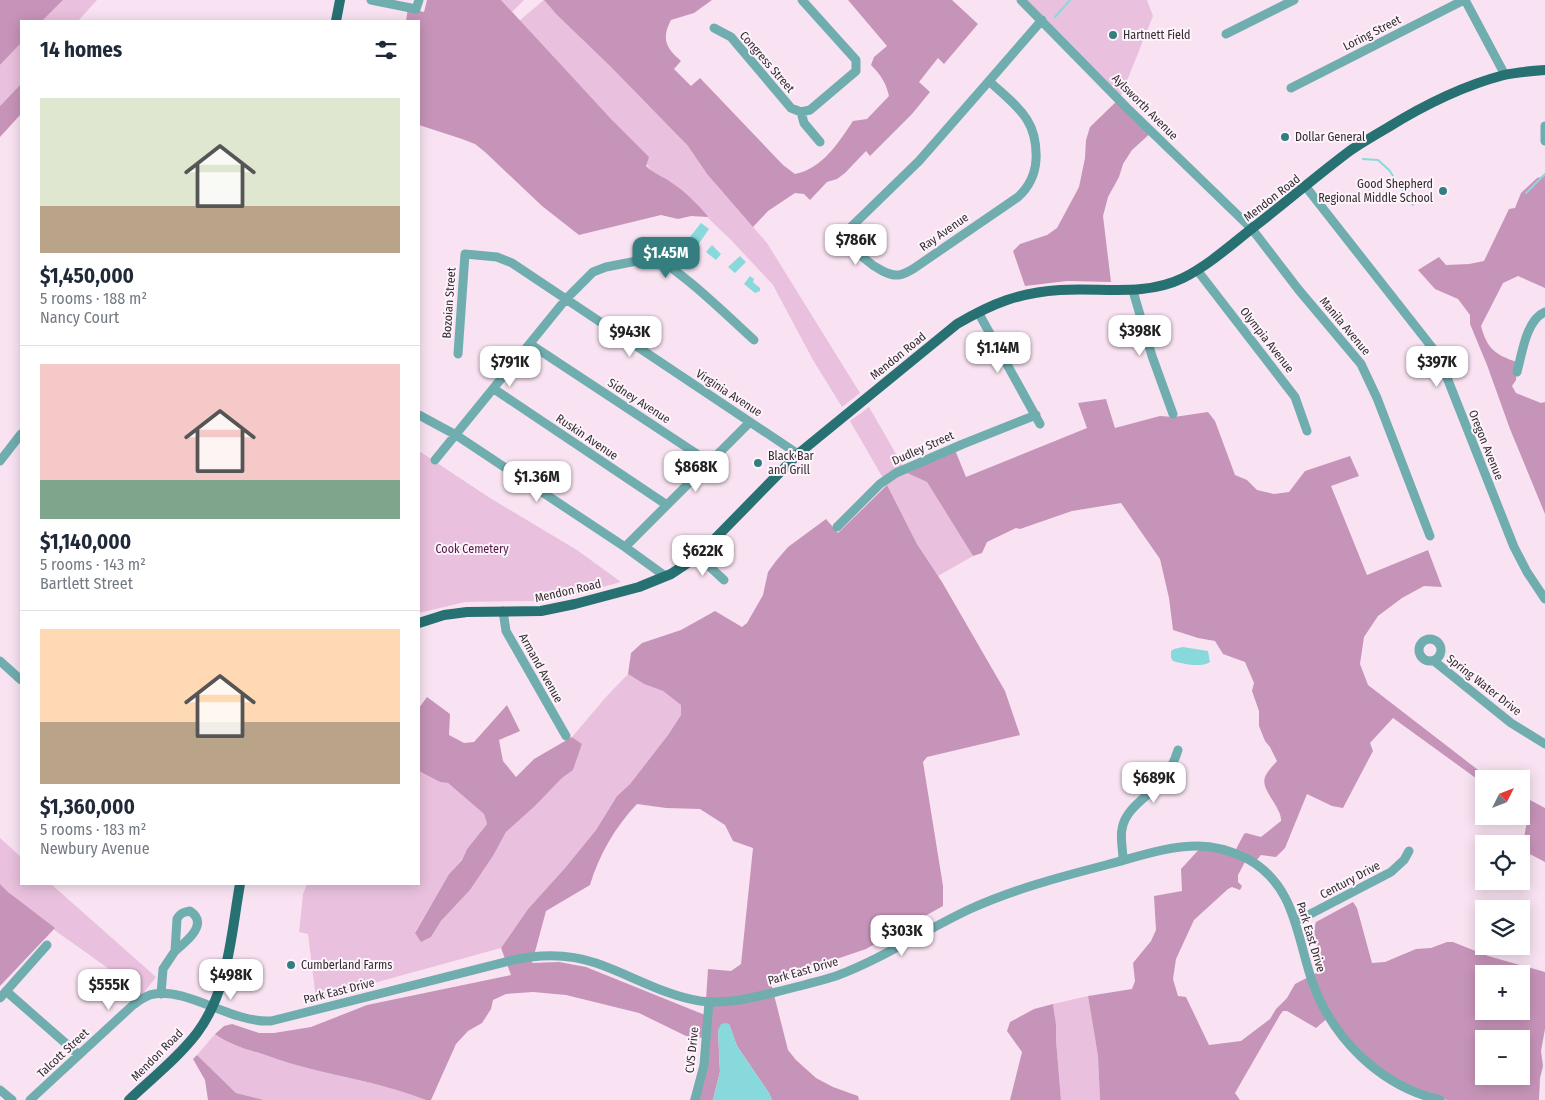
<!DOCTYPE html>
<html lang="en">
<head>
<meta charset="utf-8">
<style>
  :root { --surface:#fff; --page:#f2f2f3; --text:#1f2937; --muted:#747a83; --line:#e0e1e3; --accent:#357e80 }
  body { margin:0; font-family:"Fira Sans Condensed",sans-serif; background:var(--page); color:var(--text); height:100vh; display:flex; flex-direction:column; font-size:19px; white-space:nowrap }
  * { box-sizing:border-box; margin:0 }
  p { font-size:16px; color:var(--muted) }
  .icon { flex:none; width:28px; height:28px; fill:none; stroke:currentColor; stroke-width:2; stroke-linecap:round; stroke-linejoin:round }
  .map { position:relative; flex:1; overflow:hidden }
  .side { position:absolute; left:20px; top:20px; width:400px; height:865px; display:flex; flex-direction:column; background:var(--surface); border-radius:0px; box-shadow:0 2px 12px #0003 }
  .side>* { flex:none }
  .needle { width:32px; rotate:48deg }
  .tools { position:absolute; left:1475px; top:770px; display:grid; gap:10px }
  .tools a { display:grid; place-items:center; width:55px; height:55px; border-radius:0px; background:var(--surface); box-shadow:0 2px 12px #0003; font-size:25px }
  .price { position:absolute; translate:-50% -42px; padding:0 11px; border-radius:10px; background:#fff; color:#222; font-size:16px; line-height:32px; filter:drop-shadow(0 1px 2px #0008) }
  .price::after { content:''; position:absolute; left:50%; top:30px; width:15px; height:11px; margin-left:-8px; background:inherit; clip-path:polygon(0 0,100% 0,50% 100%) }
  .price.active { background:var(--accent); color:#fff }
  ul { padding:0; list-style:none }
  li { display:grid; align-content:center; gap:10px; height:265px; padding:0 20px }
  li+li { border-top:1px solid var(--line) }
  li span { display:grid; place-items:center; height:155px; border-radius:0px; color:#555 }
  li>.icon { margin-inline-start:auto }
  span .icon { width:90px; height:90px; fill:#fffc; stroke-width:1 }
  li b { font-size:21px }
  h2 { display:flex; justify-content:space-between; align-items:center; height:60px; padding:0 20px; font-size:21px }
  .map>svg:first-child { display:block }
</style>
</head>
<body>
<div class="map">
<svg width="1545" height="1100" viewBox="0 0 1545 1100">
  <rect width="100%" height="100%" fill="#f9e3f2"/>
  <path fill="#e9c0dd" d="M63,0H97L78,21H42Z
    M501,0H524L512,12Z
    M544,0L557,15L610,66L688,146L707,174L767,243L860,393L842,407L813,360L773,285L732,241L707,217L708,215L664,178L653,173L613,121L519,21Z
    M1020,0H1147L1153,16L1120,98Z
    M21,43V84L0,106V65Z
    M869,407L907,473L927,482L973,556L938,576L917,544L887,485L850,421Z
    M419,451L490,498L577,550L621,582L565,597L532,601L465,602L419,613Z
    M628,674L644,684L663,691L681,705V715L668,735L630,784L617,796L596,830L565,868L528,909L501,948L316,999L308,934L299,932L303,894L307,884H419V771L440,782L448,783L484,814L487,824L467,849L462,859L449,874L415,932L431,937L441,921L470,890L493,856L506,832L535,806L562,778L573,770L582,744L572,737L606,697Z
    M0,838L21,857V884H51L156,977L142,995C97,956 42,927 0,884Z
    M1088,996L1098,1056L1100,1100H1061L1056,1040V1024L1053,1004Z
    M215,1034C231,1047 251,1050 271,1057C321,1075 376,1080 426,1100H264L236,1093L197,1055Z"/>
  <path fill="#c794b9" fill-rule="evenodd" d="M0,0H63L42,21H21V43L0,65Z
    M427,0H501L613,121L649,157L646,166C654,174 663,176 672,183C686,192 697,204 708,216L707,217L691,216L678,219L661,215L579,235L542,206L485,152L475,144L462,139L419,125V21H406L408,8L424,12Z
    M544,0H712L694,13L671,20C661,39 666,48 681,61L674,69L691,86L700,78L783,165L795,174C822,169 839,142 853,121L867,119L889,96C886,83 881,75 871,65L874,57L887,46L848,0H952L978,24L944,64L938,58L919,82L930,92L912,114L870,156L866,151L845,173L837,179L827,182L810,200L804,194L795,193L768,211L753,227L707,174L688,146L610,66L557,15Z
    M21,84V114L0,137V106Z
    M1120,98L1153,131L1132,150L1123,164L1119,177L1108,197L1103,216L1111,282L1067,281L1025,286L1013,251L1020,244L1047,235L1057,228L1079,187L1085,158L1086,140L1090,127Z
    M1545,176V288L1518,276L1503,283L1481,326C1487,349 1496,355 1517,362L1516,380L1512,386L1516,393L1541,403L1545,402V514L1510,429L1487,365L1470,324V315L1458,299L1435,289L1418,270L1439,257L1446,265L1469,264L1484,261L1509,209L1515,208L1521,193L1537,178Z
    M1106,399L1115,428L1160,416L1174,417L1208,412L1215,421L1235,475L1247,480L1257,490L1274,494L1289,492L1305,471L1350,456L1359,476L1331,486L1367,575L1428,550L1442,587L1424,586L1402,598L1378,616L1364,637L1360,664L1368,685L1482,773L1493,779H1484V784L1393,718L1370,743L1373,751L1343,808L1332,806L1307,794L1285,848L1276,857L1261,855L1255,862H1245L1238,875V882L1242,886L1240,890L1232,887L1228,889L1194,920L1176,959L1173,979L1178,996L1186,997L1209,1045L1241,1041L1270,1019L1276,1009L1287,998L1295,984L1324,969C1319,954 1311,937 1316,922L1353,902L1357,908L1372,963L1385,962L1416,949L1431,948L1447,942H1453L1488,956L1545,972V1029L1541,1051L1543,1066L1540,1078L1539,1100H1448L1436,1098L1379,1071L1329,1017L1316,1028L1287,1011H1283L1280,1015L1235,1093L1240,1100H1100L1098,1056L1088,996L1132,989L1135,981L1133,963L1151,941L1156,930L1154,896L1182,891L1181,869L1203,845L1235,851L1244,834L1246,833L1261,837L1281,821C1282,807 1260,790 1265,777C1267,771 1274,765 1277,761L1270,747L1265,741L1259,726V711L1252,691L1254,683L1245,662L1223,654L1215,641L1198,638L1173,630L1169,598L1160,559L1121,503L1072,511L1020,529L1016,528L987,542L982,553L973,556L927,482L907,473L955,450L966,477L1087,428L1078,403ZM1484,974H1521V1011H1484ZM1484,1039H1521V1076H1484Z
    M887,485L917,544L942,582L1005,691L1020,735L927,757L923,762L943,886V906L866,949L789,975L770,979L788,1050L796,1060L816,1078L833,1087L858,1096L859,1100H772L769,1093L737,1046L729,1024L718,1030L720,1072L713,1100H690L699,1068L704,1038L686,1036L639,1013L566,995L533,992L506,994L493,1000L491,1009L482,1023L468,1031L456,1044L431,1100H426C376,1080 321,1075 271,1057C251,1050 232,1047 215,1034L224,1026L232,1024L259,1033H274L311,1027L367,1005L511,975L501,948L528,909L565,868L596,830L617,796L630,784L668,735L681,715V705L663,691L644,684L628,674L631,653L642,643L681,630L715,611L742,627L747,623L763,595L768,572L776,561L788,547L826,519L838,533ZM637,804L666,808L700,809L725,825L733,841L753,848L741,964L731,971L708,969L705,1015L586,967L559,962L532,963L546,911L590,885C599,855 615,827 637,804Z
    M427,697L450,714L449,735L464,743L474,742L507,705L520,731L499,740L503,761L516,777L534,759L572,737L582,744L573,770L562,778L535,806L506,832L493,856L470,890L441,921L431,937L421,942L415,933L449,874L462,860L467,849L487,824L484,814L448,783L440,782L419,771V708Z
    M1521,795L1545,808V862L1522,850L1528,815L1521,809Z
    M0,884L8,892L55,928L0,986Z
    M1053,1004L1056,1024V1040L1061,1100H1010L1022,1052L1007,1031L1010,1022L1034,1009Z
    M197,1055L236,1093L264,1100H208L205,1080L193,1059Z"/>
  <path fill="#88d9db" d="M701,223L709,229L698,245L689,238Z
    M712,245L721,254L716,260L706,252Z
    M740,256L746,262L735,273L728,267Z
    M750,276L754,279L753,282L760,288V291L755,293L744,284Z
    M1183,647L1208,651L1210,662C1201,668 1183,664 1173,661L1171,658V651L1174,649Z
    M726,1023L729,1024L737,1046L769,1093L772,1100H713L720,1072L718,1030L721,1024Z"/>
  <g fill="none" stroke-linecap="round" stroke-linejoin="round">
    <path stroke="#88d9db" stroke-width="2" d="M1055,17L1070,0
      M1363,159L1378,160L1389,170L1413,205
      M1526,193L1545,174"/>
    <path stroke="#70adaf" stroke-width="9" d="M371,0L416,9L419,0
      M1021,0L1127,108L1252,229L1298,289L1361,364L1377,398L1430,536
      M1465,0L1505,75
      M714,28L731,37L791,108L801,112L810,110L856,71V60L802,0
      M1226,34L1294,0
      M989,81C1017,107 1038,119 1036,160C1035,175 1029,187 1018,197L913,269C909,271 903,275 898,275C882,277 840,245 851,227L919,161Z
      M989,81L1042,20
      M1291,88L1464,0
      M801,112L804,123L820,142
      M1545,126V141
      M1306,187L1438,355L1514,547L1527,572L1545,599
      M1197,270L1295,397L1307,431
      M1133,291L1152,356L1173,414
      M978,312L1040,424
      M530,344L709,462
      M458,354L465,254L497,257L512,263L798,454
      M1517,372C1522,354 1526,320 1545,312
      M494,389L667,505
      M419,415L456,435L625,547L665,576
      M435,460L566,299L593,272L606,267L652,258C672,261 735,323 754,340
      M0,461L21,434
      M837,527L880,484L896,473L963,444L1036,415
      M625,547L750,422
      M698,556L724,580
      M503,611L506,631L566,736
      M1419 650a11 11 0 1 1 22 0a11 11 0 1 1-22 0Z
      M0,661L21,680
      M1434,661L1511,723L1545,744
      M1123,860C1123,850 1120,838 1122,829C1125,809 1147,797 1159,784C1168,774 1174,763 1178,750
      M190,911C209,924 187,941 175,951L177,919C180,913 184,912 190,911Z
      M1295,922L1391,872L1404,860L1409,851
      M6,991L79,1055
      M161,994L163,969L175,951
      M0,998L47,945
      M0,1090L12,1100
      M30,1100L133,1005C140,1000 146,995 154,994C189,988 231,1023 271,1021L509,961C538,954 567,953 596,963C631,975 663,995 700,1001C730,1005 759,996 788,989C804,985 820,981 836,976C882,959 925,930 970,909C1014,889 1060,877 1106,865C1137,857 1166,846 1198,846C1215,846 1231,851 1246,858C1295,884 1296,934 1312,981C1332,1038 1380,1086 1440,1100
      M695,1100L704,1065L709,1002"/>
    <path stroke="#277173" stroke-width="10" d="M336,21L340,0
      M419,623L444,615L467,612L541,611L575,604L639,587L671,574L698,556L798,454L957,324C993,303 1018,293 1060,290C1101,287 1144,297 1183,278C1211,264 1234,242 1259,223C1290,199 1320,173 1351,150C1363,142 1375,135 1387,128C1424,105 1462,86 1504,75C1517,72 1531,71 1545,70
      M129,1100C152,1078 178,1058 197,1033C229,990 231,934 240,884"/>
  </g>
  <g fill="#357e80" stroke="#fdf4fb" stroke-width="2">
    <circle cx="1113" cy="35" r="5"/>
    <circle cx="1285" cy="137" r="5"/>
    <circle cx="1443" cy="191" r="5"/>
    <circle cx="758" cy="463" r="5"/>
    <circle cx="291" cy="965" r="5"/>
  </g>
  <g text-anchor="middle" stroke-width="4" stroke-linejoin="round" paint-order="stroke">
    <g font-size="12" fill="#352c32" stroke="#fdf4fb">
      <text transform="translate(1372 33) rotate(-27)" y="4">Loring Street</text>
      <text transform="translate(767 62) rotate(49)" y="4">Congress Street</text>
      <text transform="translate(1145 107) rotate(45)" y="4">Aylsworth Avenue</text>
      <text transform="translate(1272 198) rotate(-38)" y="4">Mendon Road</text>
      <text transform="translate(944 232) rotate(-35)" y="4">Ray Avenue</text>
      <text transform="translate(449 303) rotate(-86)" y="4">Bozoian Street</text>
      <text transform="translate(1345 326) rotate(50)" y="4">Manila Avenue</text>
      <text transform="translate(1267 340) rotate(52)" y="4">Olympia Avenue</text>
      <text transform="translate(898 356) rotate(-39)" y="4">Mendon Road</text>
      <text transform="translate(729 393) rotate(33)" y="4">Virginia Avenue</text>
      <text transform="translate(639 401) rotate(33)" y="4">Sidney Avenue</text>
      <text transform="translate(587 437) rotate(34)" y="4">Ruskin Avenue</text>
      <text transform="translate(1486 445) rotate(68)" y="4">Oregon Avenue</text>
      <text transform="translate(923 448) rotate(-24)" y="4">Dudley Street</text>
      <text transform="translate(568 591) rotate(-13)" y="4">Mendon Road</text>
      <text transform="translate(541 668) rotate(61)" y="4">Armand Avenue</text>
      <text transform="translate(1484 685) rotate(38)" y="4">Spring Water Drive</text>
      <text transform="translate(1350 880) rotate(-28)" y="4">Century Drive</text>
      <text transform="translate(1311 937) rotate(73)" y="4">Park East Drive</text>
      <text transform="translate(803 971) rotate(-16)" y="4">Park East Drive</text>
      <text transform="translate(339 991) rotate(-14)" y="4">Park East Drive</text>
      <text transform="translate(692 1050) rotate(-84)" y="4">CVS Drive</text>
      <text transform="translate(63 1053) rotate(-43)" y="4">Talcott Street</text>
      <text transform="translate(157 1055) rotate(-45)" y="4">Mendon Road</text>
    </g>
    <g font-size="12" fill="#352c32" stroke="#fdf4fb" text-anchor="start">
      <text x="1123" y="39">Hartnett Field</text>
      <text x="1295" y="141">Dollar General</text>
      <text x="1433" y="188" text-anchor="end">Good Shepherd<tspan x="1433" dy="14">Regional Middle School</tspan></text>
      <text x="768" y="460">Black Bar<tspan x="768" dy="14">and Grill</tspan></text>
      <text x="301" y="969">Cumberland Farms</text>
    </g>
    <g font-size="12" fill="#551849" stroke="#fdf4fb">
      <text x="472" y="553">Cook Cemetery</text>
    </g>
  </g>
</svg>
<div class="tools">
<a><svg class="needle" viewBox="-14 -14 28 28"><path d="M0-13l5 13h-10z" fill="#e53935"/><path d="M0 13l5-13h-10z" fill="#747a83"/></svg></a>
<a><svg class="icon" aria-label="locate" viewBox="0 0 24 24"><circle cx="12" cy="12" r="6"/><path d="M12 2v4M12 18v4M2 12h4M18 12h4"/></svg></a>
<a><svg class="icon" aria-label="layers" viewBox="0 0 24 24"><path d="M12 4l9 5-9 5-9-5zM3 14l9 5 9-5"/></svg></a>
<a>+</a>
<a>−</a>
</div>
<b class="price" style="left:856px;top:266px">$786K</b>
<b class="price active" style="left:666px;top:279px">$1.45M</b>
<b class="price" style="left:1140px;top:357px">$398K</b>
<b class="price" style="left:630px;top:358px">$943K</b>
<b class="price" style="left:998px;top:374px">$1.14M</b>
<b class="price" style="left:510px;top:388px">$791K</b>
<b class="price" style="left:1437px;top:388px">$397K</b>
<b class="price" style="left:696px;top:493px">$868K</b>
<b class="price" style="left:537px;top:503px">$1.36M</b>
<b class="price" style="left:703px;top:577px">$622K</b>
<b class="price" style="left:1154px;top:804px">$689K</b>
<b class="price" style="left:902px;top:957px">$303K</b>
<b class="price" style="left:231px;top:1001px">$498K</b>
<b class="price" style="left:109px;top:1011px">$555K</b>
<section class="side">
<h2>14 homes<svg class="icon" aria-label="filters" viewBox="0 0 24 24"><path d="M4 7h16M4 17h16"/><circle cx="9" cy="7" r="2"/><circle cx="15" cy="17" r="2"/></svg></h2>
<ul>
<li><span style="background:linear-gradient(#dfe7d0 70%,#b9a48a 0)"><svg class="icon" aria-label="home" viewBox="0 0 24 24"><path d="M3 11l9-7 9 7M6 9v11h12V9"/></svg></span><div><b>$1,450,000</b><p>5 rooms · 188 m²</p><p>Nancy Court</p></div></li>
<li><span style="background:linear-gradient(#f6c9c9 75%,#7fa58c 0)"><svg class="icon" aria-label="home" viewBox="0 0 24 24"><path d="M3 11l9-7 9 7M6 9v11h12V9"/></svg></span><div><b>$1,140,000</b><p>5 rooms · 143 m²</p><p>Bartlett Street</p></div></li>
<li><span style="background:linear-gradient(#ffd9b3 60%,#b9a48a 0)"><svg class="icon" aria-label="home" viewBox="0 0 24 24"><path d="M3 11l9-7 9 7M6 9v11h12V9"/></svg></span><div><b>$1,360,000</b><p>5 rooms · 183 m²</p><p>Newbury Avenue</p></div></li>
</ul>
</section>
</div>
</body>
</html>
